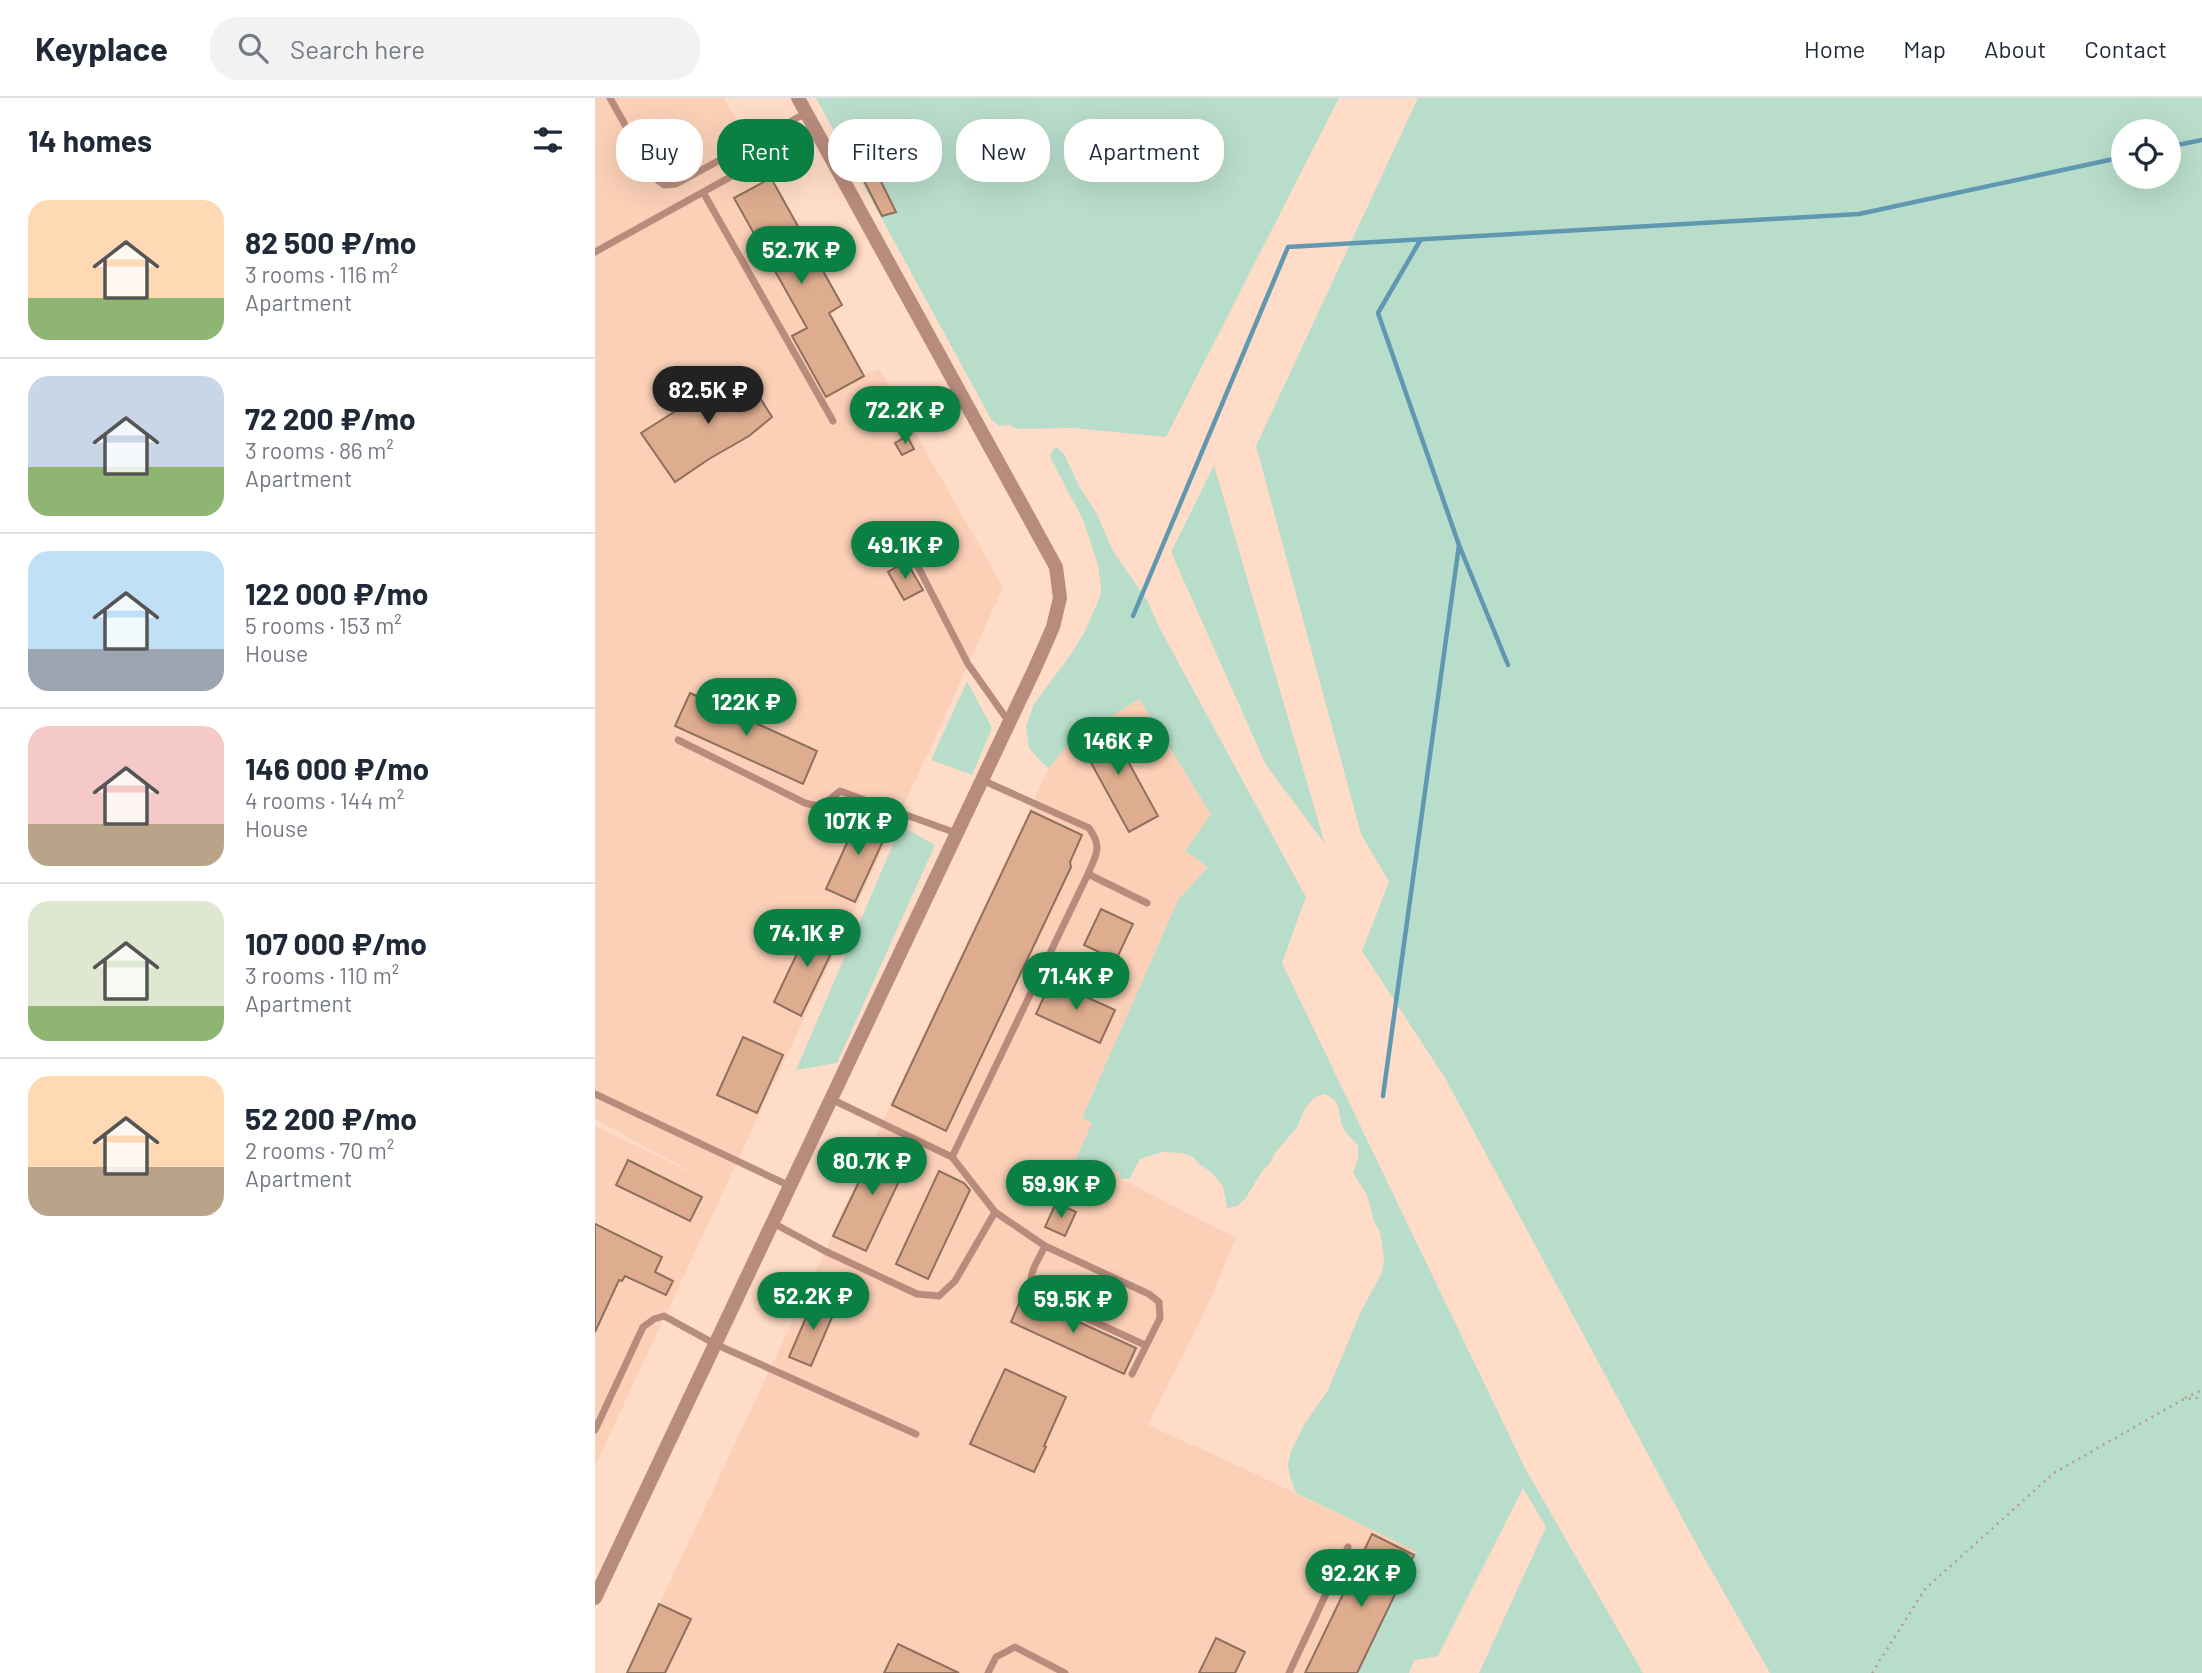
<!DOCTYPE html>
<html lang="en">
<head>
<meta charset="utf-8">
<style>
  :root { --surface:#fff; --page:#f2f2f3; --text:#1f2937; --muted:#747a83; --line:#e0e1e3; --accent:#0b8043 }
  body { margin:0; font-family:Barlow,sans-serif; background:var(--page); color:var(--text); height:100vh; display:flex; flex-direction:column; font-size:26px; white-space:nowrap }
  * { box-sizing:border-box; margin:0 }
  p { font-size:23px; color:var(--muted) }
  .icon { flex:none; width:38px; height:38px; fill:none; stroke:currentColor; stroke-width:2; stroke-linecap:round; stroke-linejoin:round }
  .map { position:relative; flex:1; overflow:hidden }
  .side { display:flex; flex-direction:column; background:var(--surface); width:595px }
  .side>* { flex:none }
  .banner { position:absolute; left:21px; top:21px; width:665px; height:63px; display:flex; gap:14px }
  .fabs { position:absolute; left:1516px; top:21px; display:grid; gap:14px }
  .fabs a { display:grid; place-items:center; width:70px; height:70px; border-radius:50%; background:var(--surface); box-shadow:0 7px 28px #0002; font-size:35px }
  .price { position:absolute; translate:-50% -60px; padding:0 16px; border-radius:24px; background:var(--accent); color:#fff; font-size:23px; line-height:46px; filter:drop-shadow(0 2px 4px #0008) }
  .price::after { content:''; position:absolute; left:50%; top:42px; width:21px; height:16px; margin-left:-10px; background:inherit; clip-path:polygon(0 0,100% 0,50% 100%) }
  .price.active { background:#222; color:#fff }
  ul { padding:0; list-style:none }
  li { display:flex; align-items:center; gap:21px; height:175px; padding:0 28px }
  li+li { border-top:2px solid var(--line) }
  li span { display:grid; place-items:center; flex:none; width:196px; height:140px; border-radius:21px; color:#555 }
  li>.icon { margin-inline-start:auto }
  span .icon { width:84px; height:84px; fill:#fffc; stroke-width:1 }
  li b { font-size:30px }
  h2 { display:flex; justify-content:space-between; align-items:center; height:84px; padding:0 28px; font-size:30px }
  .tag { padding:0 24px; border-radius:28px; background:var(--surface); box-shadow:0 7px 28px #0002; font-size:24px; line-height:63px }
  .tag.active { background:var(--accent); color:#fff }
  header { display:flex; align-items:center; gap:42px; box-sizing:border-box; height:98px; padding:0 35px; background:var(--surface); border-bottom:2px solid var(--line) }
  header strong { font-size:33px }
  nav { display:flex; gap:38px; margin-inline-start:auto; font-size:24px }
  .search { width:490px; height:63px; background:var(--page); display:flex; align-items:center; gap:18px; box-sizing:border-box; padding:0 24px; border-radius:28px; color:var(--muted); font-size:26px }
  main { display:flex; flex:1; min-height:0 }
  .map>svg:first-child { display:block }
</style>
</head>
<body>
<header>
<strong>Keyplace</strong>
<div class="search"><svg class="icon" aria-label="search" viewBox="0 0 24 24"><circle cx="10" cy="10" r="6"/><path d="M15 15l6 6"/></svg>Search here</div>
<nav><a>Home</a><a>Map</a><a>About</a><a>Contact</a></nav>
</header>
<main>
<section class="side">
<h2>14 homes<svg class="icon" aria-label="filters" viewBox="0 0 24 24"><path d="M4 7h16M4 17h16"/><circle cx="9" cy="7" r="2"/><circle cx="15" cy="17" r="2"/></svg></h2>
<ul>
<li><span style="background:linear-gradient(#ffd9b3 70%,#8fb573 0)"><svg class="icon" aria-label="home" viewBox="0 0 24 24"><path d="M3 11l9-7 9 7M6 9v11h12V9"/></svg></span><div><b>82 500 ₽/mo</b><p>3 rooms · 116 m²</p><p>Apartment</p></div></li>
<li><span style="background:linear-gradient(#c9d6e8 65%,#8fb573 0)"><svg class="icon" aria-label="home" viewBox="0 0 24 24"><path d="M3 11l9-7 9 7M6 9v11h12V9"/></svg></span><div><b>72 200 ₽/mo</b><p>3 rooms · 86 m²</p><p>Apartment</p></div></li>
<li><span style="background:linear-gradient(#bfe0f5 70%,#9aa5b1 0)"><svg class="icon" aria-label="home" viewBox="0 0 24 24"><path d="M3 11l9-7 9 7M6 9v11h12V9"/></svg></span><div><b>122 000 ₽/mo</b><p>5 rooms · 153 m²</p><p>House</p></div></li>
<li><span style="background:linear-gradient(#f6c9c9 70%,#b9a48a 0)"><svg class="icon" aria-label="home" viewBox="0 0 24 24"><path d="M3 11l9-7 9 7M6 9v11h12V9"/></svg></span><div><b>146 000 ₽/mo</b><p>4 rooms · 144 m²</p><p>House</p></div></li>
<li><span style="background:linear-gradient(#dfe7d0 75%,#8fb573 0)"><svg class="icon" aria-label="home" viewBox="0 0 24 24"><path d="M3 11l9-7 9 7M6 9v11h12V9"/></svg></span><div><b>107 000 ₽/mo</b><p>3 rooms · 110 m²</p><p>Apartment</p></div></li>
<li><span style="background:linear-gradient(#ffd9b3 65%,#b9a48a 0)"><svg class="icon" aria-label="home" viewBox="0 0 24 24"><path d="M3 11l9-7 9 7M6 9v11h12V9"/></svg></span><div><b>52 200 ₽/mo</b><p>2 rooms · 70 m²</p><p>Apartment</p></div></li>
</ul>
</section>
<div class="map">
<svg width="1607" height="1575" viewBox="0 0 1607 1575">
  <rect width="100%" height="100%" fill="#ffdcc7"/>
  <path fill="#fbd0b7" d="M0,0H129L247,207L235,218L268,277L284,271L408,489L335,651L0,1368V1028L105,1079L0,1021Z
    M544,601L616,716L613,769L583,802L488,1019L498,1025L500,1069L524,1074L526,1081L641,1140L608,1218L553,1327L635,1364L821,1453L762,1575H32L223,1169L295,1007L454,670L475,644Z"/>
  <path fill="#b9ddcb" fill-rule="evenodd" d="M221,0H744L571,339L478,330L423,331L414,327L404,328L396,321Z
    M823,0H1607V1575H1175L1104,1451L850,980L767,853L794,784L766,736L661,348ZM1528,33H1573V79H1528Z
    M461,349L469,356L485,390L501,414L518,453L552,502L564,529L711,799L687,865L931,1372L1048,1575H884L951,1429L928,1390L843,1558L820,1562L814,1575H762L821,1453L701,1395L695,1379L693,1366L696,1353L709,1327L733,1292L766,1213L787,1175L789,1160L785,1134L779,1123L772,1097L758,1075L763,1061V1048C759,1042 751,1036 748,1029C741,1013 749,1004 729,996L719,1000L711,1009L702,1029L680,1055L675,1065L668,1072L650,1101L642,1108L632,1110L628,1088L615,1073L605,1067L598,1059L587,1055L567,1054L545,1061L534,1081H525L524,1074L500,1069L481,1061L497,1025L487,1020L583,802L613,769L590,753L616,716L544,601L475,644L454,670L448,666L434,650L431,628L439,606L476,556L489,535L505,499L506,488L503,467L489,424L455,359L457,353Z
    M619,367L730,746L671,667L576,454Z
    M372,583L397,630L377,677L336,662Z
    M306,728L340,747L242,965L201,972Z"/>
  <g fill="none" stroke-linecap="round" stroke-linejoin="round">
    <path stroke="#6097b1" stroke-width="4.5" d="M1573,49L1607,42
      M826,141L783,215L864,447L913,567
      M538,518L693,149L1264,116L1528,59
      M788,998L864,447"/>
  </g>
  <path fill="#dead90" stroke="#8f705d" stroke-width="2" d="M258,27L301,114L287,118L245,36Z
    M176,80L247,207L234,215L269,278L231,299L197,238L212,230L139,100Z
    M147,271L177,319L154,338L114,361L80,384L46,335Z
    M312,338L319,351L307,357L300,345Z
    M311,463L328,492L309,502L293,474Z
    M95,595L222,653L208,686L80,628Z
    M512,625L563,718L534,734L483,641Z
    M436,713L487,737L475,764L476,769L351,1033L297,1007Z
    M266,714L295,728L260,804L231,791Z
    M506,811L538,826L521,862L489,847Z
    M217,824L245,837L206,918L179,904Z
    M456,883L520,912L505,945L441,916Z
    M148,939L188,957L162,1015L122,997Z
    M283,1044L315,1060L271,1153L238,1138Z
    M33,1062L107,1099L95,1123L21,1087Z
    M344,1073L369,1085L375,1092L333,1181L301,1166Z
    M461,1105L481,1114L470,1138L450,1129Z
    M0,1126L67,1159L60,1174L78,1183L71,1197L30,1178L27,1183L24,1182L0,1234Z
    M428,1196L440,1204L541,1250L529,1276L416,1224Z
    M219,1201L241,1210L216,1268L194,1259Z
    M410,1271L471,1299L449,1348L451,1349L439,1374L375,1346Z
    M777,1436L819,1457L762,1575H710Z
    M64,1506L96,1521L70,1575H32Z
    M621,1540L650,1554L640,1575H604Z
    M303,1546L364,1575H289Z"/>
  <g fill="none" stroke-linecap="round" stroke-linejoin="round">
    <path stroke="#b89c8c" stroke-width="2.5" stroke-dasharray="2 5" stroke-linecap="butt" d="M1590,1300L1607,1292
      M1277,1575L1330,1491L1459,1375L1587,1302L1607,1299"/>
    <path stroke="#b88c7d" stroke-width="7" d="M15,0L60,80L69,87L81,86L211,15
      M108,94L238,323
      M0,154L220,32
      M315,453L373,566L414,624
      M83,642L210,705L226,709L245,693L361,735
      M493,776L552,805
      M0,996L195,1088
      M236,1001L357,1059L493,776C501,756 508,750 494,730L387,682
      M400,1114L450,1148L554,1196L564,1204L565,1220L537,1276
      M178,1125L230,1153L322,1196L344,1198L360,1183L400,1114L357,1059
      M450,1148C441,1167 428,1180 443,1198L550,1247
      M0,1332L48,1229L59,1221L69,1218L120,1246L321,1336
      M393,1575L401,1559L420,1549L470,1575
      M694,1575L753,1449"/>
    <path stroke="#b88c7d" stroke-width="14" d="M0,1500L440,570L458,529L465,500L461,469L203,0"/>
  </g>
</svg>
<div class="fabs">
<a><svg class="icon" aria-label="locate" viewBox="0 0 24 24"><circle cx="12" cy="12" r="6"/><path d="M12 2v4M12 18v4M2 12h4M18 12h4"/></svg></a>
</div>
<b class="price" style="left:206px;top:188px">52.7K ₽</b>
<b class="price active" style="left:113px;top:328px">82.5K ₽</b>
<b class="price" style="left:310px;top:348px">72.2K ₽</b>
<b class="price" style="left:310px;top:483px">49.1K ₽</b>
<b class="price" style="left:151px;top:640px">122K ₽</b>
<b class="price" style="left:523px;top:679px">146K ₽</b>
<b class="price" style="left:263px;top:759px">107K ₽</b>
<b class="price" style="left:212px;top:871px">74.1K ₽</b>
<b class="price" style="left:481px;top:914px">71.4K ₽</b>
<b class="price" style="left:277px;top:1099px">80.7K ₽</b>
<b class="price" style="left:466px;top:1122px">59.9K ₽</b>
<b class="price" style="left:218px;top:1234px">52.2K ₽</b>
<b class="price" style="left:478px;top:1237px">59.5K ₽</b>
<b class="price" style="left:766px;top:1511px">92.2K ₽</b>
<div class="banner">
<a class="tag">Buy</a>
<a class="tag active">Rent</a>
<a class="tag">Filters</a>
<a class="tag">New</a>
<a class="tag">Apartment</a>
</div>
</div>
</main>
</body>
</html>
